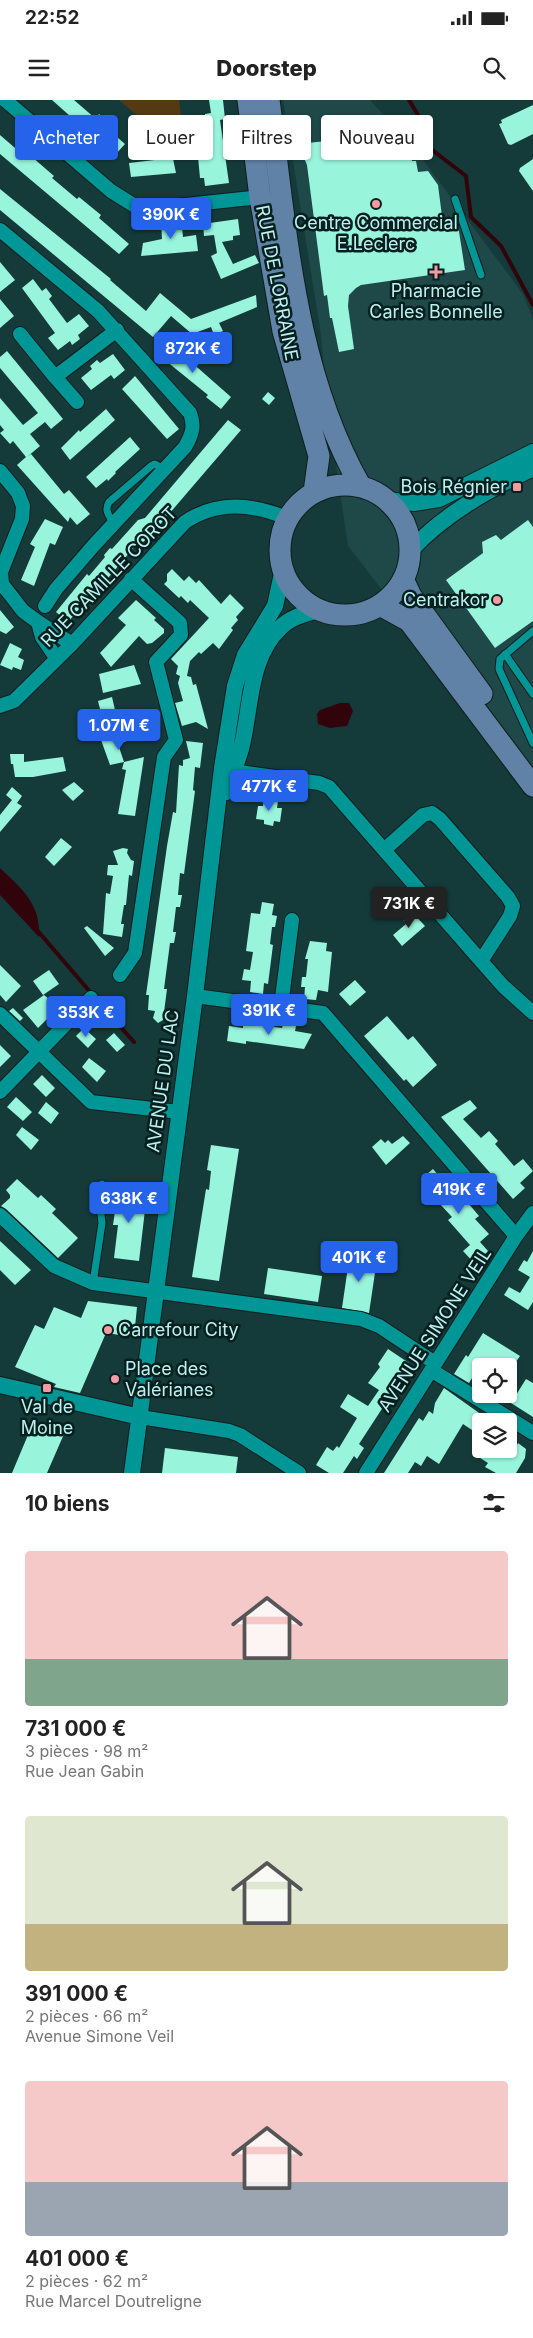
<!DOCTYPE html>
<html lang="fr">
<head>
<meta charset="utf-8">
<style>
  :root { --surface:#fff; --page:#f6f6f6; --text:#222; --muted:#767676; --accent:#2563eb }
  body { margin:0; font-family:Inter,sans-serif; background:var(--page); color:var(--text); height:100vh; display:flex; flex-direction:column; font-size:19px; white-space:nowrap }
  * { box-sizing:border-box; margin:0 }
  p { font-size:16px; color:var(--muted) }
  .icon { flex:none; width:28px; height:28px; fill:none; stroke:currentColor; stroke-width:2; stroke-linecap:round; stroke-linejoin:round }
  .map { position:relative; height:1373px; overflow:hidden }
  .sheet { display:flex; flex-direction:column; background:var(--surface); flex:1 }
  .sheet>* { flex:none }
  .banner { position:absolute; left:15px; top:15px; width:504px; height:45px; display:flex; gap:10px }
  .buttons { position:absolute; left:472px; top:1258px; display:grid; gap:10px }
  .buttons a { display:grid; place-items:center; width:45px; height:45px; border-radius:5px; background:var(--surface); box-shadow:0 1px 4px #0004; font-size:25px }
  .price { position:absolute; translate:-50% -42px; padding:0 11px; border-radius:5px; background:var(--accent); color:#fff; font-size:16px; line-height:32px; filter:drop-shadow(0 1px 2px #0008) }
  .price::after { content:''; position:absolute; left:50%; top:30px; width:15px; height:11px; margin-left:-8px; background:inherit; clip-path:polygon(0 0,100% 0,50% 100%) }
  .price.active { background:#222; color:#fff }
  ul { padding:0; list-style:none }
  li { display:grid; align-content:center; gap:10px; height:265px; padding:0 25px }
  li span { display:grid; place-items:center; height:155px; border-radius:5px; color:#555 }
  li>.icon { margin-inline-start:auto }
  span .icon { width:90px; height:90px; fill:#fffc; stroke-width:1 }
  li b { font-size:21px }
  h2 { display:flex; justify-content:space-between; align-items:center; height:60px; padding:0 25px; font-size:21px }
  .chip { padding:0 18px; border-radius:5px; background:var(--surface); box-shadow:0 1px 4px #0004; font-size:18px; line-height:45px }
  .chip.active { background:var(--accent); color:#fff }
  .status { display:flex; justify-content:space-between; align-items:center; height:35px; padding:0 25px; background:var(--surface); direction:ltr }
  .status svg { height:14px; fill:currentColor }
  header { display:flex; justify-content:space-between; align-items:center; height:65px; padding:0 25px; background:var(--surface); font-size:22px; font-weight:800 }
  .map>svg:first-child { display:block }
</style>
</head>
<body>
<div class="status"><b>22:52</b><svg viewBox="0 0 49 12"><path d="M0 12V9h3v3zM5 12V6h3v6zM10 12V3h3v9zM15 12V0h3v12zM26 1h20v11H26zM47 4h2v5h-2z"/></svg></div>
<header><svg class="icon" aria-label="menu" viewBox="0 0 24 24"><path d="M4 6h16M4 12h16M4 18h16"/></svg>Doorstep<svg class="icon" aria-label="search" viewBox="0 0 24 24"><circle cx="10" cy="10" r="6"/><path d="M15 15l6 6"/></svg></header>
<div class="map">
<svg width="533" height="1373" viewBox="0 0 533 1373">
  <rect width="100%" height="100%" fill="#153a3a"/>
  <path fill="#1f4848" d="M283,0H370L418,53L523,194L533,219V685L348,446L329,317L320,228Z"/>
  <path fill="#533a13" d="M119,0H179L186,57Z"/>
  <path fill="#31030b" d="M340,603H349L353,611L347,626L330,628L318,624L317,614L320,610Z
    M0,768C22,789 41,804 39,837L0,795Z"/>
  <g fill="none" stroke-linecap="round" stroke-linejoin="round">
    <path stroke="#31030b" stroke-width="4" d="M409,0L424,25L431,49L466,76L471,117L501,146L533,205
      M37,830L91,893
      M97,901L134,942"/>
  </g>
  <path fill="#99f4dc" d="M52,0H74L96,19L99,14L114,27L110,31L125,44L115,55L91,35L90,37L67,19L70,16Z
    M209,0H223L225,19L220,20L229,83L205,86L204,78H200L198,57L203,56L199,22L205,21V14L211,13Z
    M533,5V34L511,45L508,44L499,24L502,23L501,20Z
    M0,35L29,60L32,57L54,76L52,78L77,99L79,97L101,115L99,118L129,144L119,154L0,54Z
    M378,35L381,54L410,51L412,61H416L418,72L428,71L438,85L443,124L457,122L458,125L465,170L361,185L356,188L349,195L348,206L354,249L339,252L332,218H330L327,195L324,196L307,65L304,58L310,56L308,43Z
    M172,54L176,73L131,77L129,63L163,59L162,55Z
    M533,59V91L519,71L520,68Z
    M0,89L111,179L110,180L146,211L160,193L191,219L256,195L257,207L219,223L223,231L214,235L211,227L192,234L171,216L153,237L0,110Z
    M181,118L183,137L196,135L198,151L141,156L143,143L162,139L161,120Z
    M238,119L240,135L233,136V140L222,142L233,164L255,155L259,163L221,179L211,156L217,153L214,135L204,136L203,124Z
    M0,162L15,180L0,192Z
    M33,179L42,191L46,188L52,196L49,199L67,223L79,214L89,226L78,235L80,239L72,245L70,241L58,250L48,238L55,233L22,188Z
    M0,199L14,216L0,228Z
    M165,239L231,297L221,309L206,297L208,295L155,252Z
    M7,251L63,319L51,329L45,322L30,334L40,346L27,357L31,354L64,394L69,390L90,414L77,425L70,417L68,422L17,365L26,357L13,341L10,344L0,333L4,330L0,325V298L23,325L38,313L0,268V257Z
    M113,254L125,270L114,279L111,275L91,290L81,278L92,269L90,266L97,260L100,263Z
    M135,276L179,329L167,339L122,289Z
    M268,292L275,298L269,305L262,299Z
    M106,309L115,320L70,360L61,348L79,330L80,332Z
    M228,320L241,330L151,435L143,442L140,440L98,490L100,491L93,500L90,496L68,522L56,512L87,474L89,476L105,457L104,455L110,448L112,449L138,420L145,418Z
    M130,337L140,349L115,372L116,373L108,381L107,379L96,388L86,377Z
    M45,419L63,427L55,445L50,443L34,486L21,480L35,447L30,444Z
    M528,420L533,427V521L495,548L446,480L483,453L482,442L496,435L501,440Z
    M172,469L184,481L189,476L196,483L199,480L221,504L230,494L244,508L236,517L238,520L231,528L233,530L219,549L213,543L201,554L199,552L190,561L187,576L191,577L193,585L196,584L208,629L196,622L182,626L175,603L183,601L178,583L180,576L176,574L178,566L171,559L209,518L190,500L188,503L181,496L179,498L164,484L167,481V474Z
    M136,500L156,518L154,520L164,529V533L152,543L147,544L139,536L111,567L100,553L126,525L118,518Z
    M0,510L14,527L6,534L0,531Z
    M10,543L22,549L18,557L24,560L21,570L13,567L12,570L0,565Z
    M134,565L141,584L103,593L99,574Z
    M112,597L118,623L134,619L138,634L145,635L118,644L124,662L144,657L135,716L118,714L126,670L122,669L124,662L110,665L96,626L92,627L86,612L100,609L98,601Z
    M186,641L203,643L200,668L195,667L193,690L195,691L184,774L180,773L178,795H182L180,807H176L173,832H176L174,843H170L164,889H167L163,920L158,923L153,918L155,911L148,910L149,895H146L167,746L173,712L176,713L179,665L183,666V660L190,658Z
    M10,654H24V662L63,657L66,671L33,677H15L13,664H11Z
    M74,682L84,691L73,701L62,690Z
    M12,687L22,696L17,703L22,706L0,732V715L12,700L6,695Z
    M264,699L278,701L277,708H282L280,722L274,721L273,726L264,724V720L256,719L258,706H263Z
    M61,738L72,747L54,766L45,757Z
    M123,748L128,749L127,753L131,760L134,761L132,776L129,775L126,805H124L121,824H124L122,837L103,834L106,793L110,794L113,776L107,775L108,765H118L113,751Z
    M262,802L274,804L272,815L277,816L275,827H272L270,844L273,845L268,884L264,883L263,894L250,892L251,881L242,880L244,869L250,870L253,852L246,851L251,813L260,814Z
    M412,812L425,826L402,846L393,835L406,824L403,820Z
    M87,826L114,848L105,856L84,828Z
    M310,841L327,843L326,851L332,852L328,892L318,890L316,900L304,899L305,887H301L302,877H306L308,859H305Z
    M0,865L21,886L6,902L0,895Z
    M49,870L59,884L43,895L33,881Z
    M355,880L366,892L350,906L339,894Z
    M44,895L59,907L38,928L23,910Z
    M13,908L23,918L20,921L9,911Z
    M387,916L408,940L413,936L437,965L413,987L406,979L404,981L364,936Z
    M250,924L282,928L283,924L296,926L295,931L312,934L304,949L246,941V944L227,941L229,926L243,928V925L250,926Z
    M84,928L96,939L88,948L76,936Z
    M114,933L125,945L117,952L106,940Z
    M0,945L11,956L0,967Z
    M89,958L106,971L97,982L82,967Z
    M42,975L55,988L46,997L33,984Z
    M16,997L32,1012L23,1021L7,1007Z
    M470,1000L477,1008L463,1019L481,1038L489,1031L498,1041L495,1044L514,1066L523,1059L533,1071L520,1083L525,1088L513,1099L441,1017Z
    M46,1002L59,1013L51,1024L38,1013Z
    M22,1027L39,1040L31,1050L16,1035Z
    M403,1036L410,1043L386,1065L372,1047L381,1039L385,1043L388,1040L392,1044Z
    M211,1045L239,1049L219,1181L192,1177L206,1089L209,1090L211,1071L207,1070Z
    M433,1069L453,1092L456,1089L463,1097L479,1116L475,1119L489,1134L480,1142L488,1151L475,1164L463,1151L470,1145L448,1120L452,1117L426,1089L428,1087L421,1079Z
    M17,1079L38,1098L41,1095L56,1109L52,1113L78,1138L58,1158L6,1109L1,1106L10,1098V1095L6,1090Z
    M118,1090L147,1093L139,1161L114,1158L118,1125H113Z
    M0,1141L31,1170L15,1185L0,1170Z
    M351,1146L376,1166L369,1213L342,1208Z
    M533,1151V1202L528,1210L504,1195L509,1187L520,1193L530,1177L518,1170L524,1160L527,1162Z
    M268,1168L322,1176L318,1202L264,1194Z
    M88,1201L137,1207L134,1237L106,1233L80,1293L54,1287L56,1284L15,1267L35,1225L44,1229L54,1207L81,1218Z
    M483,1233L520,1256L513,1266H481V1280L474,1275L469,1283L454,1274L466,1255L468,1257Z
    M388,1249L409,1263L402,1273L404,1275L359,1344L364,1348L357,1359L354,1356L343,1373H329L316,1365L327,1347L333,1351L337,1346L339,1348L357,1318L340,1307L348,1294L368,1306L379,1290L368,1283L380,1267L378,1264Z
    M526,1279L533,1283V1317L511,1303Z
    M444,1288L482,1315L472,1330L463,1324L439,1364L427,1356L421,1366L415,1362L408,1373H384L419,1318L423,1321L429,1311L433,1314L435,1303Z
    M33,1323L64,1334L47,1373H12Z
    M518,1343L526,1349L525,1358L516,1373H496L485,1367L488,1363L477,1356L482,1349H515Z
    M165,1348L238,1357L236,1373H162Z"/>
  <g fill="none" stroke-linecap="round" stroke-linejoin="round">
    <g stroke="#0f1e1e" stroke-width="9">
      <path id="service" d="M455,99L481,175
        M114,424C109,416 104,410 109,402L151,366L155,364L164,369
        M533,531L500,559L499,569L533,643
        M505,554L533,594
        M93,1183L102,1123L100,1106L102,1084"/>
    </g>
    <g stroke="#0f1e1e" stroke-width="16">
      <path id="minor" d="M5,0L111,91L135,106L157,108L260,97L267,100
        M0,130L98,211L190,313C195,326 192,335 185,347L94,445L56,489L45,506
        M20,234L55,277L117,230
        M55,277L77,302
        M0,371L18,393L23,406L22,419L1,472L2,484L23,511L38,522
        M57,559L42,537L38,522L72,544
        M0,606L14,601L72,544L185,422C218,400 252,404 287,418
        M225,667L239,672L319,683L329,687L481,861L503,886L533,913
        M384,750L423,715L432,713L440,719L508,797L513,806L510,816L481,861
        M120,875L135,853L164,657L176,640L156,562L181,535L180,523L131,479
        M195,896L323,913L516,1136L366,1373
        M281,906L292,820
        M0,914L91,1002L179,1012
        M0,992L91,898
        M0,1115L54,1166L93,1183L361,1219L379,1226L435,1263
        M516,1136L533,1113
        M431,1270L533,1333
        M140,1317L229,1331L240,1335L299,1373"/>
    </g>
    <g stroke="#0f1e1e" stroke-width="18">
      <path id="tertiary" d="M387,400L414,403L439,399L533,352
        M410,451C444,414 488,390 533,368
        M226,692C231,677 238,661 242,645C251,607 249,556 281,527C291,517 305,514 319,510
        M0,1285L140,1317
        M132,1373L195,896L222,668L235,586L245,555L275,506L283,469"/>
    </g>
    <g stroke="#0f1e1e" stroke-width="23">
      <path id="primary" d="M248,0L260,97L283,231L319,356L314,392
        M269,0C287,132 294,269 361,387
        M280 450a65 65 0 1 1 130 0a65 65 0 1 1-130 0Z
        M403,479L411,496L482,594
        M380,505L409,521L533,686"/>
    </g>
    <use href="#service" stroke="#009696" stroke-width="7"/>
    <use href="#minor" stroke="#009696" stroke-width="14"/>
    <use href="#tertiary" stroke="#009696" stroke-width="16"/>
    <use href="#primary" stroke="#6082a7" stroke-width="21"/>
  </g>
  <g fill="#f49aa1" stroke="#061f1f" stroke-width="2">
    <circle cx="376" cy="104" r="5"/>
    <path d="M433.5 164.5h5v5h5v5h-5v5h-5v-5h-5v-5h5z"/>
    <rect x="512" y="382" width="10" height="10" rx="2.5"/>
    <circle cx="497" cy="500" r="5"/>
    <circle cx="108" cy="1230" r="5"/>
    <circle cx="115" cy="1279" r="5"/>
    <rect x="42" y="1283" width="10" height="10" rx="2.5"/>
  </g>
  <g text-anchor="middle" stroke-width="5" stroke-linejoin="round" paint-order="stroke">
    <g font-size="18" fill="#bcefef" stroke="#061f1f">
      <text x="376" y="129">Centre Commercial<tspan x="376" dy="21">E.Leclerc</tspan></text>
      <text x="436" y="197">Pharmacie<tspan x="436" dy="21">Carles Bonnelle</tspan></text>
      <text x="507" y="393" text-anchor="end">Bois Régnier</text>
      <text x="487" y="506" text-anchor="end">Centrakor</text>
      <text x="118" y="1236" text-anchor="start">Carrefour City</text>
      <text x="125" y="1275" text-anchor="start">Place des<tspan x="125" dy="21">Valérianes</tspan></text>
      <text x="47" y="1313">Val de<tspan x="47" dy="21">Moine</tspan></text>
    </g>
    <g font-size="18" fill="#bcefef" stroke="#061f1f">
      <text transform="translate(277 183) rotate(79)" y="6">RUE DE LORRAINE</text>
      <text transform="translate(109 477) rotate(-46)" y="6">RUE CAMILLE COROT</text>
      <text transform="translate(163 981) rotate(-82)" y="6">AVENUE DU LAC</text>
      <text transform="translate(435 1230) rotate(-57)" y="6">AVENUE SIMONE VEIL</text>
    </g>
  </g>
</svg>
<div class="buttons">
<a><svg class="icon" aria-label="locate" viewBox="0 0 24 24"><circle cx="12" cy="12" r="6"/><path d="M12 2v4M12 18v4M2 12h4M18 12h4"/></svg></a>
<a><svg class="icon" aria-label="layers" viewBox="0 0 24 24"><path d="M12 4l9 5-9 5-9-5zM3 14l9 5 9-5"/></svg></a>
</div>
<b class="price" style="left:171px;top:140px">390K €</b>
<b class="price" style="left:193px;top:274px">872K €</b>
<b class="price" style="left:119px;top:651px">1.07M €</b>
<b class="price" style="left:269px;top:712px">477K €</b>
<b class="price active" style="left:409px;top:829px">731K €</b>
<b class="price" style="left:269px;top:936px">391K €</b>
<b class="price" style="left:86px;top:938px">353K €</b>
<b class="price" style="left:459px;top:1115px">419K €</b>
<b class="price" style="left:129px;top:1124px">638K €</b>
<b class="price" style="left:359px;top:1183px">401K €</b>
<div class="banner">
<a class="chip active">Acheter</a>
<a class="chip">Louer</a>
<a class="chip">Filtres</a>
<a class="chip">Nouveau</a>
</div>
</div>
<section class="sheet">
<h2>10 biens<svg class="icon" aria-label="filters" viewBox="0 0 24 24"><path d="M4 7h16M4 17h16"/><circle cx="9" cy="7" r="2"/><circle cx="15" cy="17" r="2"/></svg></h2>
<ul>
<li><span style="background:linear-gradient(#f6c9c9 70%,#7fa58c 0)"><svg class="icon" aria-label="home" viewBox="0 0 24 24"><path d="M3 11l9-7 9 7M6 9v11h12V9"/></svg></span><div><b>731 000 €</b><p>3 pièces · 98 m²</p><p>Rue Jean Gabin</p></div></li>
<li><span style="background:linear-gradient(#dfe7d0 70%,#c2b280 0)"><svg class="icon" aria-label="home" viewBox="0 0 24 24"><path d="M3 11l9-7 9 7M6 9v11h12V9"/></svg></span><div><b>391 000 €</b><p>2 pièces · 66 m²</p><p>Avenue Simone Veil</p></div></li>
<li><span style="background:linear-gradient(#f6c9c9 65%,#9aa5b1 0)"><svg class="icon" aria-label="home" viewBox="0 0 24 24"><path d="M3 11l9-7 9 7M6 9v11h12V9"/></svg></span><div><b>401 000 €</b><p>2 pièces · 62 m²</p><p>Rue Marcel Doutreligne</p></div></li>
</ul>
</section>
</body>
</html>
